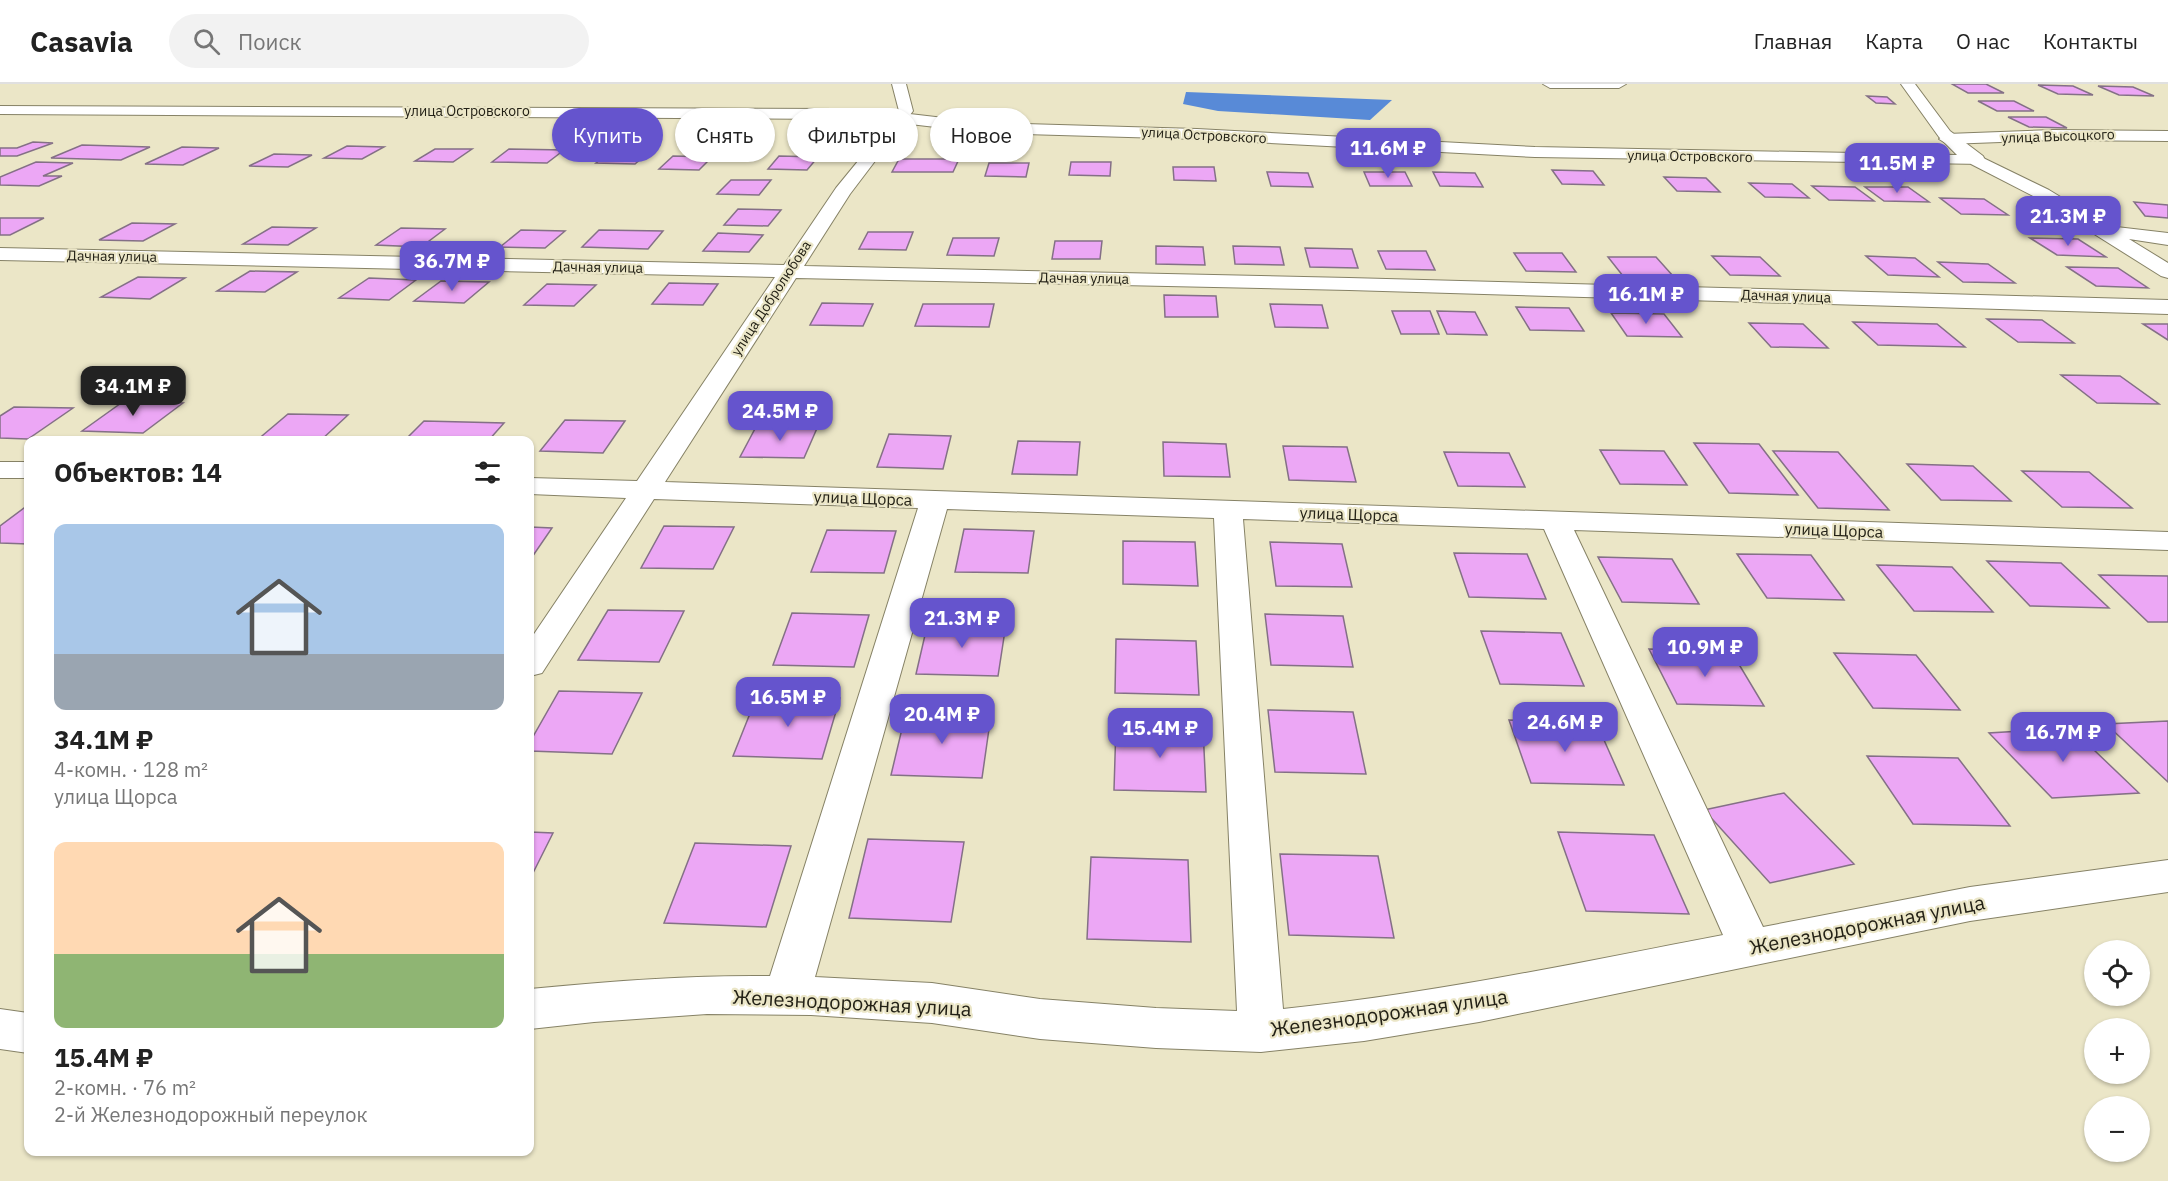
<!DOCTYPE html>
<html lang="ru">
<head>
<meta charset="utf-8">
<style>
  :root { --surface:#fff; --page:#f2f2f2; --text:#222; --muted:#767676; --line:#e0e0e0; --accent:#6554cd }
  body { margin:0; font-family:"IBM Plex Sans",sans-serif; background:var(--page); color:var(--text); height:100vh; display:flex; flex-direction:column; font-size:22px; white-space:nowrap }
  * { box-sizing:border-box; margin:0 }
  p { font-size:20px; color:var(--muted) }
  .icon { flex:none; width:33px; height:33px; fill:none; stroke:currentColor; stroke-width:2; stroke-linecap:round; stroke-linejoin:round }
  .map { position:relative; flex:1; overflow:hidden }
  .drawer { position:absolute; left:24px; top:352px; width:510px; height:720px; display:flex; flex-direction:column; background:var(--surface); border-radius:12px; box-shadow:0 2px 4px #0004 }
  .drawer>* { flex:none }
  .banner { position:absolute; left:552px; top:24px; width:570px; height:54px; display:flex; gap:12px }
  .controls { position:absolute; left:2084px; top:856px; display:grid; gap:12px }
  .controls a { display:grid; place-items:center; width:66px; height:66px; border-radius:50%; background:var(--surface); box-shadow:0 2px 4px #0004; font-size:30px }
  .price { position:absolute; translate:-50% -51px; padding:0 14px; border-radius:12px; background:var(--accent); color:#fff; font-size:20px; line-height:39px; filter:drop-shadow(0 2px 3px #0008) }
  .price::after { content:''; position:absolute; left:50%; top:36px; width:18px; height:14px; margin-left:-9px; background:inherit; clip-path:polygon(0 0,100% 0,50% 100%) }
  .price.selected { background:#222; color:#fff }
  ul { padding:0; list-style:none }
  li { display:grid; align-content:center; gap:12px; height:318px; padding:0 30px }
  li span { display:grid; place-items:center; height:186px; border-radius:12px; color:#555 }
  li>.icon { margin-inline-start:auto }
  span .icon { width:108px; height:108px; fill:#fffc; stroke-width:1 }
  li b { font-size:26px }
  h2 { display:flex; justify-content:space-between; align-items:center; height:72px; padding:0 30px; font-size:26px }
  .chip { padding:0 21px; border-radius:27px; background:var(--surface); box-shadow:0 2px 4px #0004; font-size:21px; line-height:54px }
  .chip.selected { background:var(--accent); color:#fff }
  header { display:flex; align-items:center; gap:36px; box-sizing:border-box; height:84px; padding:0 30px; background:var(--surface); border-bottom:2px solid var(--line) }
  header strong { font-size:28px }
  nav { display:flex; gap:33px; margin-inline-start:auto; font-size:21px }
  .search { width:420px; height:54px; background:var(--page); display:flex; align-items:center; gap:15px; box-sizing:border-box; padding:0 21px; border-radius:33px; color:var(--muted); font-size:22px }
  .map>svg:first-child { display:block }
</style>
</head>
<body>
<header>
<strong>Casavia</strong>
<div class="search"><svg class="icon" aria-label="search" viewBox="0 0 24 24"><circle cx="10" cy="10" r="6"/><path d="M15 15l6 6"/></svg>Поиск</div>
<nav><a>Главная</a><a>Карта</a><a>О нас</a><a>Контакты</a></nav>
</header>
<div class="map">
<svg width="2168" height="1097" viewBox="0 0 2168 1097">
  <rect width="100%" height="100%" fill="#ebe6c7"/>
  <path fill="#588ad7" d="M1186,8L1392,16L1370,36L1218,27L1183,20Z"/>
  <path fill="#eca7f5" stroke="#847086" stroke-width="1.5" d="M1952,0H1986L2004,9H1968Z
    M2038,1L2073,2L2093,11L2058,10Z
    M2098,2L2133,3L2154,12L2119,11Z
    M1867,12L1887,13L1895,20L1876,19Z
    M1978,17H2014L2034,27H1997Z
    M2008,33H2046L2067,44L2029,43Z
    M33,58L53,59L17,72H0V64H17Z
    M82,61L150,63L121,76L51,74Z
    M347,62L384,63L362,75L324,74Z
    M182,63L219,64L183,81L145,80Z
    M435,65H472L453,78L415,77Z
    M509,65L564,66L547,79L492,78Z
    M612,66L650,67L635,80L596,79Z
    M274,70L312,71L288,83L249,82Z
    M673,72L712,73L699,86L659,85Z
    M779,72L818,73L807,86L768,85Z
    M899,75H959L953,88H892Z
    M36,78L73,79L43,92H62L39,102L0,101V93Z
    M1071,78H1111L1110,92L1069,91Z
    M989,79H1029L1026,93L985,92Z
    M1173,83H1214L1216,97L1174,96Z
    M1552,86L1593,87L1604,101L1562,100Z
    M1267,88L1308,89L1313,103L1271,102Z
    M1364,88H1405L1412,102H1370Z
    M1433,88L1475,89L1483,103L1440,102Z
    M1664,93L1706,94L1720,108L1677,107Z
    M731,96H771L759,111L717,110Z
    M1749,99L1792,100L1809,114L1765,113Z
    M1812,102L1855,103L1874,117L1829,116Z
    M1865,103H1908L1929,118L1884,117Z
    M1940,114L1984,115L2008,131L1961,130Z
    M2134,118L2168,121V134L2145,132Z
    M738,125L781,126L768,142L724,141Z
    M0,134H44L10,151H0Z
    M132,139L175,140L143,157L99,156Z
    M272,143L316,144L288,161L243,160Z
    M401,144L445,145L421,163L376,161Z
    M521,146L565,147L545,164L500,163Z
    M599,146L663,147L648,165L582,163Z
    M868,148H913L906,166L859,165Z
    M718,149L763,151L749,168L703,167Z
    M953,154H999L994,172L947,171Z
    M2030,154L2078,155L2106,173L2057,171Z
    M1055,157H1102L1100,175H1052Z
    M1156,162L1203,163L1205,181L1156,180Z
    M1233,162L1280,163L1284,181L1235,180Z
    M1305,164L1352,165L1358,184L1310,183Z
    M1378,167H1426L1435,186L1386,185Z
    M1514,169H1562L1576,188L1526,187Z
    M1712,172L1760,173L1780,192L1730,191Z
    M1866,172L1915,174L1939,193L1888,191Z
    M1608,173H1656L1673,192H1623Z
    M1938,178L1988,180L2015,199L1963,198Z
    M2067,183L2118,184L2148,204L2096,202Z
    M250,187L297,188L265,208L217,207Z
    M138,193L185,194L150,215L101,213Z
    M369,194L416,196L389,216L339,214Z
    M441,197L489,198L464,219L414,217Z
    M669,199L718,200L703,221L652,220Z
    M547,200L596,201L574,222L524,221Z
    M1164,211L1216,212L1218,233H1165Z
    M822,219L873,220L863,242L810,241Z
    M923,220H994L989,243L915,242Z
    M1270,220L1322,221L1328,244L1275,243Z
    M1516,223L1569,224L1584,247L1530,246Z
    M1392,227H1430L1439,250H1401Z
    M1437,227L1475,228L1487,251L1447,250Z
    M1611,229L1664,230L1682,253L1627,252Z
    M1987,235L2042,236L2074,259L2018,258Z
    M1853,238L1937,240L1965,263L1878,261Z
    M1749,239L1803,240L1828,264L1771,263Z
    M2143,240H2168V256Z
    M2061,291L2120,292L2159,320L2097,319Z
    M124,317L183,319L143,349L82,347Z
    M14,323L73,324L28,355L0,354V332Z
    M288,330L348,331L320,357H256Z
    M565,336L625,337L603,369L540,367Z
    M424,337L504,339L488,357H404Z
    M757,341L818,342L804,374L740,373Z
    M889,350L951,352L943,385L877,383Z
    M1018,357L1080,358L1077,391L1012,390Z
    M1163,358L1226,360L1230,393L1164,392Z
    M1694,359L1759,360L1798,411L1729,409Z
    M1283,362L1347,363L1356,398L1289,396Z
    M1600,366L1664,367L1687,401L1620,400Z
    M1773,367L1838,368L1889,426L1818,424Z
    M1444,368L1509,369L1525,403L1458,402Z
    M1907,380L1973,382L2011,417L1941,416Z
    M2022,387L2089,388L2132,424L2062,423Z
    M28,421V460L0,459V442Z
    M664,442L734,443L713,485L641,484Z
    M530,443L552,444L530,476Z
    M964,445L1034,447L1028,489L955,488Z
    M827,446L896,447L884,489L811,488Z
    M1123,457L1195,458L1198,502L1123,500Z
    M1270,458L1342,460L1352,503L1276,502Z
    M1454,469L1527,470L1546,515L1469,513Z
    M1737,470L1811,471L1844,516L1767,514Z
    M1598,473L1672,475L1699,520L1622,518Z
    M1987,477L2061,479L2109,524L2030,522Z
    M1877,481L1952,483L1993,528L1914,527Z
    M2099,491L2168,492V538H2148Z
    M608,526L684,527L659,578L578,576Z
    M792,529L869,531L854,583L773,581Z
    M1265,530L1343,532L1353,583L1271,581Z
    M928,538L1006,540L998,592L916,590Z
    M1481,547L1561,549L1584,602L1500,600Z
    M1116,555L1196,557L1199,611L1115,609Z
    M1649,565L1731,567L1764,622L1677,620Z
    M1834,569L1916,571L1960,626L1873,624Z
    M559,607L642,609L612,670L530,667V658Z
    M757,612L840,614L822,675L733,672Z
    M1268,626L1353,628L1366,690L1275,688Z
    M906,628L991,631L982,694L891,691Z
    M1509,636L1596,638L1624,701L1531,699Z
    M2168,637V698L2106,640Z
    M1116,641L1203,644L1206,708L1114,706Z
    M2071,644L2139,709L2052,714L1989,649Z
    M1867,672L1958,674L2010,742L1913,740Z
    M1784,709L1854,780L1770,799L1704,726Z
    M530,748L553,749L530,795Z
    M1558,748L1654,751L1689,830L1586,827Z
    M868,755L964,758L951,838L849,834Z
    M695,759L791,762L766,843L664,839Z
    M1280,770L1378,772L1394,854L1289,851Z
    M1091,773L1188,776L1191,858L1087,855Z"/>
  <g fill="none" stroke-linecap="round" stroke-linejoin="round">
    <g stroke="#868266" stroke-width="2">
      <path id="minor" d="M892,0H906L913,27L850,110L804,182L1349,194L2168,216V230L1349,206L796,194L665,398L2168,448V466L1574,446L1763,843L1970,803L2168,776V808L1970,837L1479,938L1364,957L1261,968L1156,964L1040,955L932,939L811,931L707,930L594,938L530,945V905C610,897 690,891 770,892L918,424L654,415L542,589L530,592V556L626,414L530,410V394L637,397L775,193L0,176V164L784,181L836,104L899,27ZM947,425L1214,434L1237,927L1156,924L1040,915L932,899L815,893ZM1243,435L1544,445L1723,851C1577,879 1431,910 1283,925Z
        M1543,0H1626L1619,4H1550Z
        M2053,46L2168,47V57L2053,56L1947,60L1939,55L1947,50Z
        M1977,71L2049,106L2108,142L2168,149V161L2129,155L2168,179V194L2161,192L2037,114L1971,80L1969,76L1971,72Z
        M0,378H28V394H0Z
        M0,925L28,929V969L0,965Z"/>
    </g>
    <g stroke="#868266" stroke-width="2">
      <path id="tertiary" d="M1901,0H1915L1950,47L1983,72L1985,76L1983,80L1535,73L1197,55L987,49L884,37L837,35L0,30V22L837,25L884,27L987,39L1197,45L1535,63L1957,71L1939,53Z"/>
    </g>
    <use href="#minor" fill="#fff" fill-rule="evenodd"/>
    <use href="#tertiary" fill="#fff" fill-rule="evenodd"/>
  </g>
  <g text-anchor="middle" stroke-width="4.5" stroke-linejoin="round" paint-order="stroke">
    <g font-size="14" fill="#232116" stroke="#ebe6c7">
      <text x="467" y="32">улица Островского</text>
      <text transform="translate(1204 51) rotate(3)" y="5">улица Островского</text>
      <text transform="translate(2058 52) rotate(-2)" y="5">улица Высоцкого</text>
      <text transform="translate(1690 72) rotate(1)" y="5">улица Островского</text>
      <text transform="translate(112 172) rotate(1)" y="5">Дачная улица</text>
      <text transform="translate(598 183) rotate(1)" y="5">Дачная улица</text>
      <text transform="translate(1084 194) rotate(1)" y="5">Дачная улица</text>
      <text transform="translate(1786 212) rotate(2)" y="5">Дачная улица</text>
      <text transform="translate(771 214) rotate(-57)" y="5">улица Добролюбова</text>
    </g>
    <g font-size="16" fill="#232116" stroke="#ebe6c7">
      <text transform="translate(863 414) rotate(2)" y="6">улица Щорса</text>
      <text transform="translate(1349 430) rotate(2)" y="6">улица Щорса</text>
      <text transform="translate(1834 446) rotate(2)" y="6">улица Щорса</text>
    </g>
    <g font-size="20" fill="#232116" stroke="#ebe6c7">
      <text transform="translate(1867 841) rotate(-11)" y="7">Железнодорожная улица</text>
      <text transform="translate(852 919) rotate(3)" y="7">Железнодорожная улица</text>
      <text transform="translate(1389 929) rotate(-8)" y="7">Железнодорожная улица</text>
    </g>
  </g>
</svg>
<div class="controls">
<a><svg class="icon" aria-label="locate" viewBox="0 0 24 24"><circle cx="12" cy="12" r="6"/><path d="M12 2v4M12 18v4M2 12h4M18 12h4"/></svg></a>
<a>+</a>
<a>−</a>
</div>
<b class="price" style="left:1388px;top:95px">11.6M ₽</b>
<b class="price" style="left:1897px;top:110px">11.5M ₽</b>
<b class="price" style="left:2068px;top:163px">21.3M ₽</b>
<b class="price" style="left:452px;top:208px">36.7M ₽</b>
<b class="price" style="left:1646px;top:241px">16.1M ₽</b>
<b class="price selected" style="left:133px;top:333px">34.1M ₽</b>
<b class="price" style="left:780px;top:358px">24.5M ₽</b>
<b class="price" style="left:962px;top:565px">21.3M ₽</b>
<b class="price" style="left:1705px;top:594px">10.9M ₽</b>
<b class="price" style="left:788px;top:644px">16.5M ₽</b>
<b class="price" style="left:942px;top:661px">20.4M ₽</b>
<b class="price" style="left:1565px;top:669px">24.6M ₽</b>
<b class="price" style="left:1160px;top:675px">15.4M ₽</b>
<b class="price" style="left:2063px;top:679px">16.7M ₽</b>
<div class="banner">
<a class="chip selected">Купить</a>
<a class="chip">Снять</a>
<a class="chip">Фильтры</a>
<a class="chip">Новое</a>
</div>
<section class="drawer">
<h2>Объектов: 14<svg class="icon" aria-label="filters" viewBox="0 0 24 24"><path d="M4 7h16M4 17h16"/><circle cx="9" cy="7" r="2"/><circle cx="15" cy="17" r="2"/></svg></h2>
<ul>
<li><span style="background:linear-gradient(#a9c7e8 70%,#9aa5b1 0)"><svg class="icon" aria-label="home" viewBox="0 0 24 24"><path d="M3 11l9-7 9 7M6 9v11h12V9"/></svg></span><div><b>34.1M ₽</b><p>4-комн. · 128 m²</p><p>улица Щорса</p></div></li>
<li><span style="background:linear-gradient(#ffd9b3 60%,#8fb573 0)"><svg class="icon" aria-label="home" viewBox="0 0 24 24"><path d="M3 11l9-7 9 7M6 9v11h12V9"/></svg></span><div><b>15.4M ₽</b><p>2-комн. · 76 m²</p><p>2-й Железнодорожный переулок</p></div></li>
</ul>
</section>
</div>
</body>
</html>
